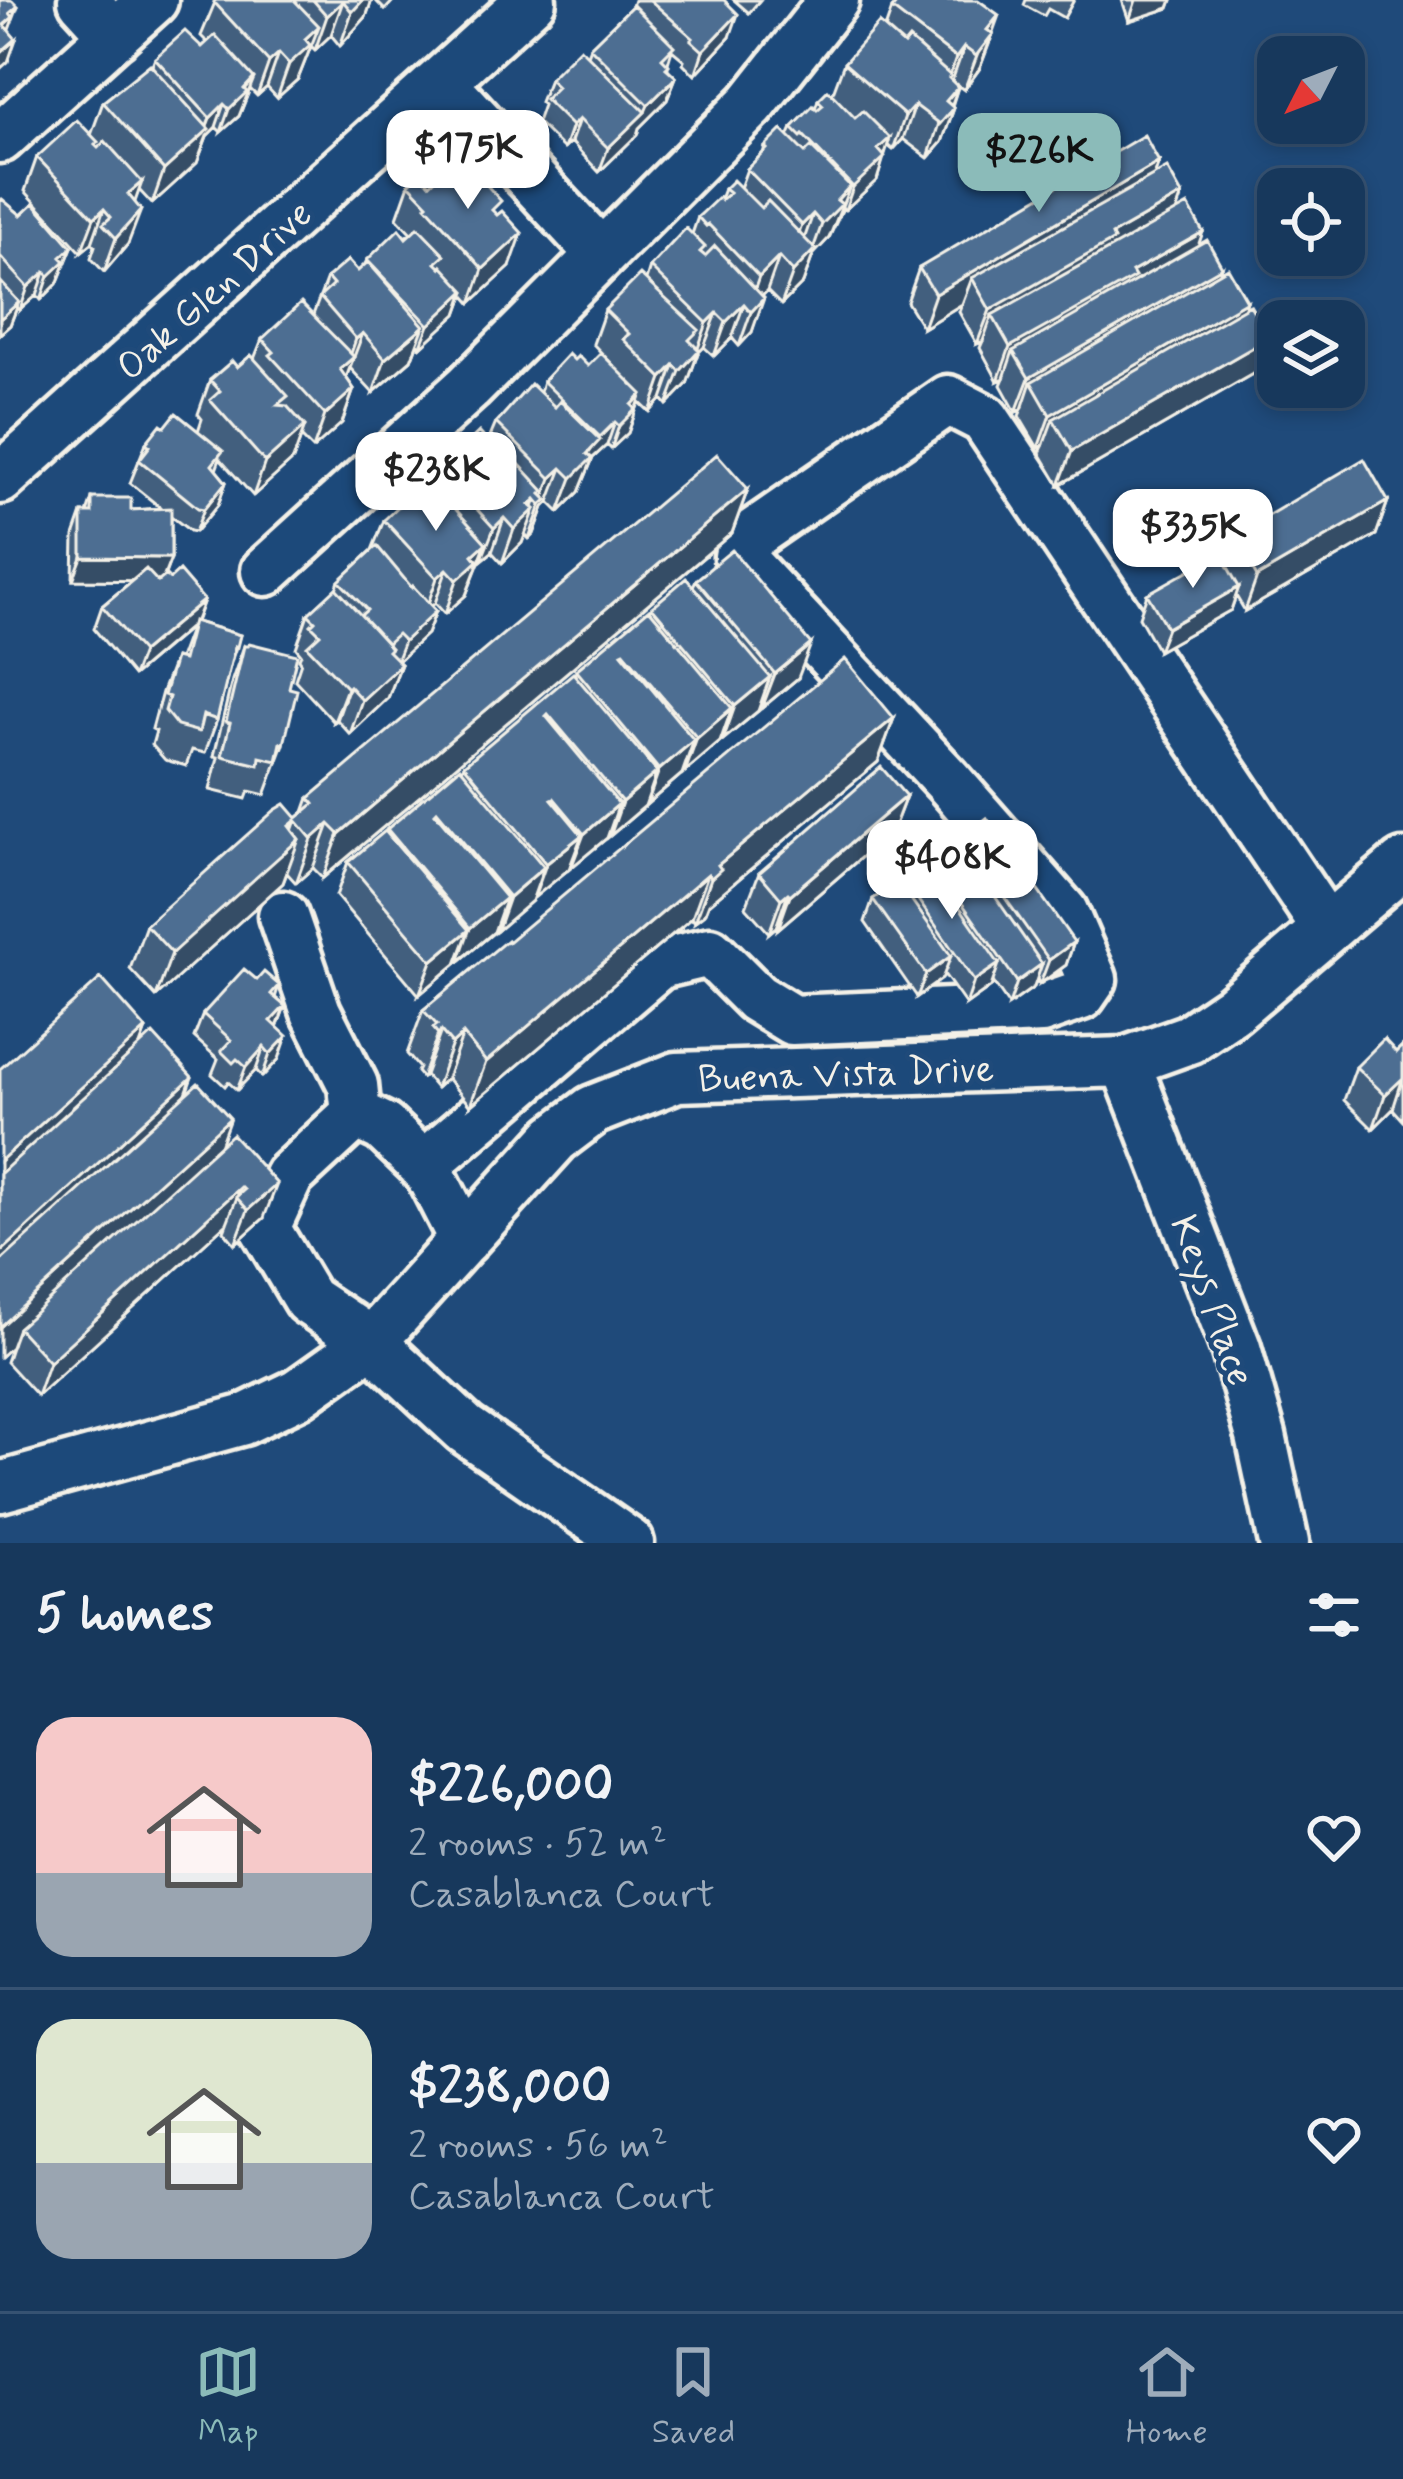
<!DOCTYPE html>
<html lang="en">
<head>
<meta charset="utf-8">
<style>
  :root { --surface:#17385c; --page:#203f62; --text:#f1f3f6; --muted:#9eacbb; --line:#365272; --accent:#8bbbb9 }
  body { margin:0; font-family:Mynerve,sans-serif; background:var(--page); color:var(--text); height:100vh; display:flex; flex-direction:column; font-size:45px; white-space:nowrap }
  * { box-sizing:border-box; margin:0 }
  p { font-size:39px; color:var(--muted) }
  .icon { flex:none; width:66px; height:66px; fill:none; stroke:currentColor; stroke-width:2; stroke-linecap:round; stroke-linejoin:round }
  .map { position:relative; height:1543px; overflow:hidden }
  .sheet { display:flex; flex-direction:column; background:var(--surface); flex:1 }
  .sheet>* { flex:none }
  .needle { width:78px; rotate:228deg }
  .controls { position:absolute; left:1257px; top:36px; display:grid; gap:24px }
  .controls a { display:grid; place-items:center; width:108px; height:108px; border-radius:24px; background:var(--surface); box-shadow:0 6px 18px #0003,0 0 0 3px var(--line); font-size:60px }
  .price { position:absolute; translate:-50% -102px; padding:0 27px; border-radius:24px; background:#fff; color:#222; font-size:39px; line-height:78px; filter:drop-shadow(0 3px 6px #0008) }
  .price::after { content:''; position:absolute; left:50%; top:72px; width:36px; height:27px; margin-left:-18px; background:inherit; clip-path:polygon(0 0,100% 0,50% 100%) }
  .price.on { background:var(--accent); color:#111 }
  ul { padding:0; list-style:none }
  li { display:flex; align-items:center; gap:36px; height:300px; padding:0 36px }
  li+li { border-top:3px solid var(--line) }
  li span { display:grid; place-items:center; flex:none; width:336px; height:240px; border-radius:36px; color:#555 }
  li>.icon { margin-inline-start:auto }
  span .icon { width:144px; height:144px; fill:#fffc; stroke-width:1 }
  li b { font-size:51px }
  h2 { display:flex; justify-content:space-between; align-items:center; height:144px; padding:0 36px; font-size:51px }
  .menu { display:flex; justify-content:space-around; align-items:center; height:168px; border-top:3px solid var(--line); background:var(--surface); font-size:33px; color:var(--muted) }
  .menu a { display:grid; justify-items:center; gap:6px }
  .menu .on { color:var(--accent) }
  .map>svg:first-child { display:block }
</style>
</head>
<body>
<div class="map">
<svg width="1403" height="1543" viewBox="0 0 1403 1543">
  <rect width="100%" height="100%" fill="#1f4a7a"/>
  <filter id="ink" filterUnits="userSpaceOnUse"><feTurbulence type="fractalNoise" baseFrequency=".00833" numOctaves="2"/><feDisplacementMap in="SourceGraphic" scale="24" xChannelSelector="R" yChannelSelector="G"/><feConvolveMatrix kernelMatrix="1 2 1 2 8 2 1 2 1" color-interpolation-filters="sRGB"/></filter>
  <g filter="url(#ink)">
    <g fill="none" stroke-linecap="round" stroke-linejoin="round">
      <g stroke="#f4f1e8" stroke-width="57">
        <path id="minor" d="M83,0L115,35
          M442,83L601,254
          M0,138L153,0
          M0,479L531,0
          M266,571L469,387L752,104L834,0
          M283,916L316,1012L353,1085L356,1114
          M1125,1062L1236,1348L1261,1436L1284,1543
          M423,1166L659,964L710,952L756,998L792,1020L1041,1009L1081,995L1092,979L1063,912L947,780L739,557L742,542L948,400L985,419L1327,929
          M464,1240L428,1170L383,1127L356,1114L289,1176L265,1228L308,1300L371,1342L465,1429L629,1543
          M0,1487L243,1420L299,1393L371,1342L556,1138L593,1110L677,1077L1125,1062L1189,1039L1232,1010L1403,864"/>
      </g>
      <use href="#minor" stroke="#1f4a7a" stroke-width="48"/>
    </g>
    <path fill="#425f7e" stroke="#f4f1e8" stroke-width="3" d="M216,0H372L366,17L340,46L331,35L315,50L311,46L298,79L277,98L267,87L257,96L250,89L239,116L221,132L216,127L207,136L197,163L152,204L139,190L134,202L128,244L104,272L91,258L95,246L92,243L81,252L25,191L37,157L91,135L103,102L152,66L155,58L202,47L207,42L201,36Z
      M375,0H394L385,10Z
      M634,0H724L730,37L695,75L683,63L684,60L672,50L668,63V69L676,77L667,100L639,128L637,135L599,172L571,142L564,149L537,122L543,105L540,102L549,79L587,55L590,47L632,6Z
      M734,0H760L749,13Z
      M1026,0H1074L1064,18L1048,9L1044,16L1024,5Z
      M1122,0H1172L1169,8L1129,21Z
      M892,9L993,34L980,68L964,90L953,82L958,87L952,106L954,108L942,142L928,158L903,139L893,150L887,145L877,180L845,210L843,208L829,238L813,255L803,283L781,305L767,291L762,296L752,332L739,346L732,338L714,356L704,347L698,353L687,384L667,405L662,399L650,412L639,402L628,433L611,449L607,445L593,458L579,492L559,512L549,502L544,507L534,534L529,539L525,535L522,543L502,563L492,552L481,561L480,560L466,595L445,614L435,603L431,606L436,611L427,634L398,661L401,664L388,698L350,734L337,720L334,722L295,680L301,662L299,659L301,654L296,648L308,614L336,589L339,581L372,550L384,520L431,494L440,469L488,442L496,423L540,392L543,381L574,360L588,366L613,365L593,344L605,310L646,280L650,267L692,234L698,217L720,199L724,189L740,188L747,169L763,153L765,147L788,137L792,128L815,108L818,100L832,95L844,63L885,29Z
      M1159,162L1154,175L1176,211L1199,245L1222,267L1219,273L1247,301L1245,308L1256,372L1059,485L1040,453L1043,446L1038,448L1019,416L1022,409L1016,412L1001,385L1004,378L998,381L980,348L983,341L977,344L959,312L962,304L923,328L907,302L919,268Z
      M409,184H430L497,215L510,267L471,303L464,295L457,314L420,348L417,344L411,360L373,393L350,368L346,377L354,389L342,423L313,449L301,437L293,460L253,496L220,459L216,470L226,482L218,505L195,532L190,531L171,516V558L164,577L204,600L196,622L240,635L230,665L217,720L205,753L192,750L186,766L165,760L152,745L156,731L152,729L162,692L175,658L179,659L191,627L133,676L94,629L102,606L133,580H73L74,536L82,513H87L92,498L131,510L161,508L130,483L146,443L165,427L198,431L202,419L198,414L210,380L254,359L262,339L313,315L327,278L358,271L365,264L367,260L411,233L397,218Z
      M0,201L72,247L57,284L41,300L37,295L20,310L17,307L10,325L0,334Z
      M748,489L732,533L323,878L313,868L296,883L287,873L283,883L156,997L130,969L146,925L297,818L304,812L309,798Z
      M1388,501L1376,535L1245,611L1236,596L1231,610L1158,651L1139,617L1147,594L1224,560L1233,536Z
      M696,580L798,678L762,708L760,705L758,711L723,740L722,738L720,742L685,772L683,771L682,774L645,806L610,836L608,834L607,838L533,898L497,931L495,929L494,932L419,995L336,896L348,862L462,770L464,765L575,675L576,670L650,611L652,607L693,586Z
      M244,646L289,688L284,744L265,795L249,791L246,799L210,790L218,757L214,756L232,680Z
      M894,718L878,762L709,904L705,914L695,922L692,918L470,1106L447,1078L436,1088L425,1075L422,1078L417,1072L419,1068L407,1054L423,1010L508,942Z
      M906,796L893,830L778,929L776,927L769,933L746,907L759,873Z
      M962,837L1074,942L1066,965L1040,984L1037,979L1034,987L1009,1005L993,982L991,987L966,1005L944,974L942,979L917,997L865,922L873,899L902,888L905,881L926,866L930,857L959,844Z
      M257,980L279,985L275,998L285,1006L277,1027L279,1059L262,1077L256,1070L237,1090L228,1082L225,1086L212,1074L218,1059L194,1037L203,1014Z
      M146,1029L140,1046L186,1093L220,1144L264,1218L235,1244L224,1231L227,1223L37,1396L6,1362L11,1347L0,1357Z
      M1403,1045V1120L1393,1109L1373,1129L1344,1100L1356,1067L1396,1052Z"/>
    <path fill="#364d66" stroke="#f4f1e8" stroke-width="3" d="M363,0H372L366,17L340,46L352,12Z
      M1136,0H1172L1169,8L1129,21Z
      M343,1L331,35L315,50L327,16Z
      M18,6L5,40L0,36L10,13Z
      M738,14L730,37L695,75L703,51Z
      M999,15L980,68L964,90L987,30Z
      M319,26L298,79L277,98L289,64L305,39Z
      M16,39L8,62L0,69V53Z
      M964,47L952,81L937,112L956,58Z
      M279,53L267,87L257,96L269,62Z
      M676,77L667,100L639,128L637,135L599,172L608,148L645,112L648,105Z
      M254,78L239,116L221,132L229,109L244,89Z
      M958,87L948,115L954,108L942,142L928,158L946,101Z
      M224,104L216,127L207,136L197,163L152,204L164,170L204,134L210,118Z
      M915,105L903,139L893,150L905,116Z
      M579,119L571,142L564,149L572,126Z
      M890,138L877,180L845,210L853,187L878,149Z
      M1159,162L1147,196L972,278L962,304L923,328L935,294Z
      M142,182L130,216L128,194Z
      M850,186L829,238L813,255L803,283L781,305L793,272L812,252L822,224L837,200Z
      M1182,195L1170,229L992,315L983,341L977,344L990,310L1112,235Z
      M104,209L92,243L81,252L94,218Z
      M141,210L128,244L104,272L116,238Z
      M813,214L801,248L790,259L802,225Z
      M1203,232L1191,266L1013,351L1004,378L998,381L1010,347L1132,272Z
      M522,233L510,267L471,303L483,269Z
      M72,247L57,284L41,300L49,276L61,257Z
      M779,257L767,291L747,311L759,277Z
      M1222,267L1209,301L1031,382L1022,409L1016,412L1029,378Z
      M45,272L37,295L20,310L28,287Z
      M465,291L457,314L420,348L429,325Z
      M764,298L752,332L739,346L751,312Z
      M1247,301L1235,335L1053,419L1043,446L1038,448L1050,415Z
      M19,302L10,325L0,334V319Z
      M744,304L732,338L714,356L726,322Z
      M717,313L704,347L698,353L687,384L667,405L680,371L696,354L707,323Z
      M424,326L411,360L373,393L385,359Z
      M363,333L341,391L340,369L348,362L356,339Z
      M1269,338L1256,372L1059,485L1072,451Z
      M674,365L662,399L650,412L662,378Z
      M354,389L342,423L313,449L325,415Z
      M642,394L628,433L611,449L619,426L632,405Z
      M615,422L607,445L593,458L579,492L559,512L572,478L600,437Z
      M305,426L293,460L253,496L265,462Z
      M562,468L549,502L544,507L534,534L529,539L551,478Z
      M226,482L218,505L195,532L204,509Z
      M748,489L732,533L323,878L339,834Z
      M536,499L531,513L535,509L522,543L502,563L514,529Z
      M1388,501L1376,535L1245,611L1257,577Z
      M504,518L492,552L481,561L494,528Z
      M486,543L466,595L445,614L457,580L473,555Z
      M82,557L171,558L162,581L73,580Z
      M447,569L435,603L425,612L437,578Z
      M1239,587L1231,610L1158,651L1167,628Z
      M204,600L195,623L133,676L142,652Z
      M436,611L427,634L395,664L404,641Z
      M811,644L798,678L762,708L775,674Z
      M401,664L388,698L350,734L362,700Z
      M770,677L758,711L723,740L735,706Z
      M349,686L337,720L334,722L347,688Z
      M732,708L720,742L685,772L697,738Z
      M894,718L878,762L709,904L705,914L695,922L711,878L718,865Z
      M694,740L682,774L647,804L659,770Z
      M657,772L645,806L610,836L622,802Z
      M906,796L893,830L778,929L790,895Z
      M619,804L607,838L571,868L584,834Z
      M296,820L284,853L299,839L283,883L156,997L172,953Z
      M329,824L313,868L296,883L312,839Z
      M582,835L569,869L534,898L546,864Z
      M544,867L532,901L497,931L509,897Z
      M708,874L692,918L470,1106L486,1062Z
      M788,893L776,927L769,933L781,899Z
      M506,898L494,932L458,962L470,928Z
      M469,930L456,964L419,995L432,961Z
      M1074,942L1066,965L1040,984L1049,960Z
      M951,956L942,979L917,997L926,974Z
      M999,964L991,987L966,1005L974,981Z
      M1042,964L1034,987L1009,1005L1017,982Z
      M285,1006L276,1030L271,1021Z
      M146,1029L130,1073L0,1190V1161Z
      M441,1031L425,1075L422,1078L438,1034Z
      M463,1034L447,1078L436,1088L452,1044Z
      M287,1036L279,1059L262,1077L270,1054Z
      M264,1047L256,1070L237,1090L246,1067Z
      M192,1077L176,1121L0,1282V1253Z
      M1403,1078L1393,1109L1373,1129L1385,1095Z
      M230,1118L214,1162L18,1328L11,1347L0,1357V1327Z
      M277,1184L264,1218L235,1244L248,1210Z
      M241,1187L227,1223L37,1396L49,1362Z"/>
    <path fill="#4d6e92" stroke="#f4f1e8" stroke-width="3" d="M0,0H12L18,6L10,13L13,17L4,25L16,39L0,53Z
      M216,0H294L319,26L305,39L310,45L289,64L279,53L269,62L214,2Z
      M313,0H363L352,12L343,1L327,16Z
      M650,0H724L738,14L703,51L691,40L693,38Z
      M899,0H978L999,15L987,30L993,34L976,56L964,47L956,58L892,9Z
      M633,5L674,46L662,58L669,65L666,68L676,77L648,105L590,47Z
      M879,23L904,45L909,39L951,76L949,78L958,87L946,101L954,108L940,124L915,105L905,116L844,63Z
      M185,31L202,47L215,35L254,78L244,89L247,92L229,109L224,104L210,118L155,58Z
      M580,48L645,112L608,148L579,119L572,126L545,99L557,87L549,79Z
      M150,64L209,129L164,170L103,102Z
      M828,90L855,118L863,111L890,138L878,149L885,157L853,187L803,135L801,137L792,128L813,106L817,110L823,105L818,100Z
      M77,120L98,142L95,145L98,148L105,141L142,182L128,194L141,210L116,238L103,224L111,217L104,209L94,218L37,157Z
      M782,130L805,153L811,147L850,186L837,200L842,204L822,224L813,214L802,225L747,169L767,149L765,147Z
      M1144,135L1159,162L935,294L919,268Z
      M466,162L501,201L492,210L497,215L502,211L522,233L483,269L426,206L428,204L409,184L420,173L430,184L447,168L453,174Z
      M1167,168L1182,195L1112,235L1114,240L990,310L972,278Z
      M733,180L761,208L768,201L815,249L793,272L779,257L759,277L708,224L706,226L698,217L719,197L721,200L729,193L724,189Z
      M2,199L21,215L34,203L72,247L61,257L65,261L49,276L45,272L28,287L0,256V201Z
      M1188,205L1203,232L1132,272L1135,277L1010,347L992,315Z
      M418,227L445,255L436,263L441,268L442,266L465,291L429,325L367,260L399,229L406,238Z
      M686,228L705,247L700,252L705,256L715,246L764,298L751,312L744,304L726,322L717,313L707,323L650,267Z
      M1207,240L1222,267L1029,378L1013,351Z
      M348,260L358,271L368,262L424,326L385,359L363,333L356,339L320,297L333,285L327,278Z
      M1228,268L1247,301L1050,415L1031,382Z
      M640,275L699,330L689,340L699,350L680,371L674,365L662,378L623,339L629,334L605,310Z
      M0,281L19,302L0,319Z
      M301,303L354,357L340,369L354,389L325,415L270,355L274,352L262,339Z
      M1250,305L1269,338L1072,451L1053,419Z
      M601,353L642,394L632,405L636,409L619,426L615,422L600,437L543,381L568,354L574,360L578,356L588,366Z
      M251,355L288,396L277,405L287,406L305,426L265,462L210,400L220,391L210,380L232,361L237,367Z
      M531,384L555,407L560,401L600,440L587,454L592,458L572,478L562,468L551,478L496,423Z
      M176,413L223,451L212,465L226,482L204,509L198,508L139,460L150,446L146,443L161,424L165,427Z
      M479,432L501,456L507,451L544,491L541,494L547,500L541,505L536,499L530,505L535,509L514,529L504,518L494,528L440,469Z
      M717,454L748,489L339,834L329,824L312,839L296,820L289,826L299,839L172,953L146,925L275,810L285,804L297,818L314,804L309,798Z
      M1364,459L1388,501L1257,577L1233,536Z
      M422,484L444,508L449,502L486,543L473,555L478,561L457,580L447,569L437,578L384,520Z
      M92,498H131V510L171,508V558L82,557V513H92Z
      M377,546L412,588L413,586L436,611L404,641L397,634L387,643L361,615L367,610L339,581Z
      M732,550L811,644L775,674L696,580Z
      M1220,553L1239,587L1167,628L1147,594Z
      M146,569L158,582L166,575L170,579L179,571L204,600L142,652L102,606Z
      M686,578L770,677L735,706L652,607Z
      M336,588L391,648L388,651L401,664L362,700L349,686L347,688L307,646L320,634L311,625L315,621L308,614Z
      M649,609L732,708L697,738L624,652L622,653L694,740L659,770L576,670Z
      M193,621L240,635L237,647L235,646L217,720L203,715L199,732L177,726L165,711L169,697L164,695L175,658L183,660Z
      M249,643L297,655L289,688L297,690L284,744L281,743L277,761L260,757L259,765L222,756L230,723L226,722L244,646H248Z
      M845,659L894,718L718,865L721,869L711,878L708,874L486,1062L463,1034L452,1044L441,1031L438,1034L433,1028L437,1025L423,1010L507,940L508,942Z
      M573,673L657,772L622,802L548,714L546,716L619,804L584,834L554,798L552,799L582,835L546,864L464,765Z
      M460,767L544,867L509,897L437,811L435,813L506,898L470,928L387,829Z
      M881,767L906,796L790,895L788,893L781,899L759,873Z
      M987,818L1074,942L1049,960L962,837Z
      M385,831L469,930L432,961L348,862Z
      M955,839L1042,964L1017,982L930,857Z
      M930,864L999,964L974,981L905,881Z
      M898,881L951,956L926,974L873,899Z
      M244,969L257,980L264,972L279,985L271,994L285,1006L271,1021L287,1036L270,1054L264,1047L246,1067L237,1059L233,1063L221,1051L231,1040L203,1014Z
      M101,978L146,1029L0,1161V1069Z
      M153,1034L192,1077L0,1253V1174Z
      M1384,1039L1396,1052L1403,1045V1078L1385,1095L1356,1067Z
      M198,1083L230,1118L0,1327V1262Z
      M232,1134L277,1184L248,1210L236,1197L244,1190L241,1187L49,1362L18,1328Z"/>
  </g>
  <g text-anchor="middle" stroke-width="10" stroke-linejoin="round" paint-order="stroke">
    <g font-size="39" fill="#f4f1e8" stroke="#1f4a7a">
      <text transform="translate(213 289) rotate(-42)" y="14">Oak Glen Drive</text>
      <text transform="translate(846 1072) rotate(-2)" y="14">Buena Vista Drive</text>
      <text transform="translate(1214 1300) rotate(70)" y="14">Keys Place</text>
    </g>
  </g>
</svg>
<div class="controls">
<a><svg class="needle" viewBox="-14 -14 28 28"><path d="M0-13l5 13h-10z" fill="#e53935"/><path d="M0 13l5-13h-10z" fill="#9eacbb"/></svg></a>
<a><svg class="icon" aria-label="locate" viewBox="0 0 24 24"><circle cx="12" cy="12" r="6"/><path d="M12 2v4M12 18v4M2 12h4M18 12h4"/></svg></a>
<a><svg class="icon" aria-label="layers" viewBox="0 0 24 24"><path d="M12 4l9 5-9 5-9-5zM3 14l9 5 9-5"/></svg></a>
</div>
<b class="price" style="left:468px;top:212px">$175K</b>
<b class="price on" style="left:1039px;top:215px">$226K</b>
<b class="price" style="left:436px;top:534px">$238K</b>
<b class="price" style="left:1193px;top:591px">$335K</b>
<b class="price" style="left:952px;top:922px">$408K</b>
</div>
<section class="sheet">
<h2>5 homes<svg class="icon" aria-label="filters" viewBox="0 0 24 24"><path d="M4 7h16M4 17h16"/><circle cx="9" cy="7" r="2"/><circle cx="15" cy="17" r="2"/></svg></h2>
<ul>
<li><span style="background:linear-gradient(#f6c9c9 65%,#9aa5b1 0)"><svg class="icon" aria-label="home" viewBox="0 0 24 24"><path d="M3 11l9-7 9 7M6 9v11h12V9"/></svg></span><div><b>$226,000</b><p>2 rooms · 52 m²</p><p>Casablanca Court</p></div><svg class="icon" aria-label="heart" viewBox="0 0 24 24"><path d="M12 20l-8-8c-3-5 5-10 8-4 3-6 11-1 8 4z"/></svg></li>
<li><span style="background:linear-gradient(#dfe7d0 60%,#9aa5b1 0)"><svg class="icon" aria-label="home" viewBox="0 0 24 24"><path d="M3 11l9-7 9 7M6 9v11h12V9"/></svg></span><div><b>$238,000</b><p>2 rooms · 56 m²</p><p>Casablanca Court</p></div><svg class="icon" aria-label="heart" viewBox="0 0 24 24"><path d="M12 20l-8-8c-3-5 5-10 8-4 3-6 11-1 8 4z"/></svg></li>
</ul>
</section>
<nav class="menu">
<a class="on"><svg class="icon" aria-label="map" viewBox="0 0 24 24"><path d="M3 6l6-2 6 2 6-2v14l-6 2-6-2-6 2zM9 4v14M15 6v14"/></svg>Map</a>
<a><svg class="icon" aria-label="saved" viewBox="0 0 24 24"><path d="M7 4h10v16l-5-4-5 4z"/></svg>Saved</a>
<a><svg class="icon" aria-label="home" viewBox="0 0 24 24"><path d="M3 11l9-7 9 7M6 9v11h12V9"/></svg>Home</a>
</nav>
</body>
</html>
